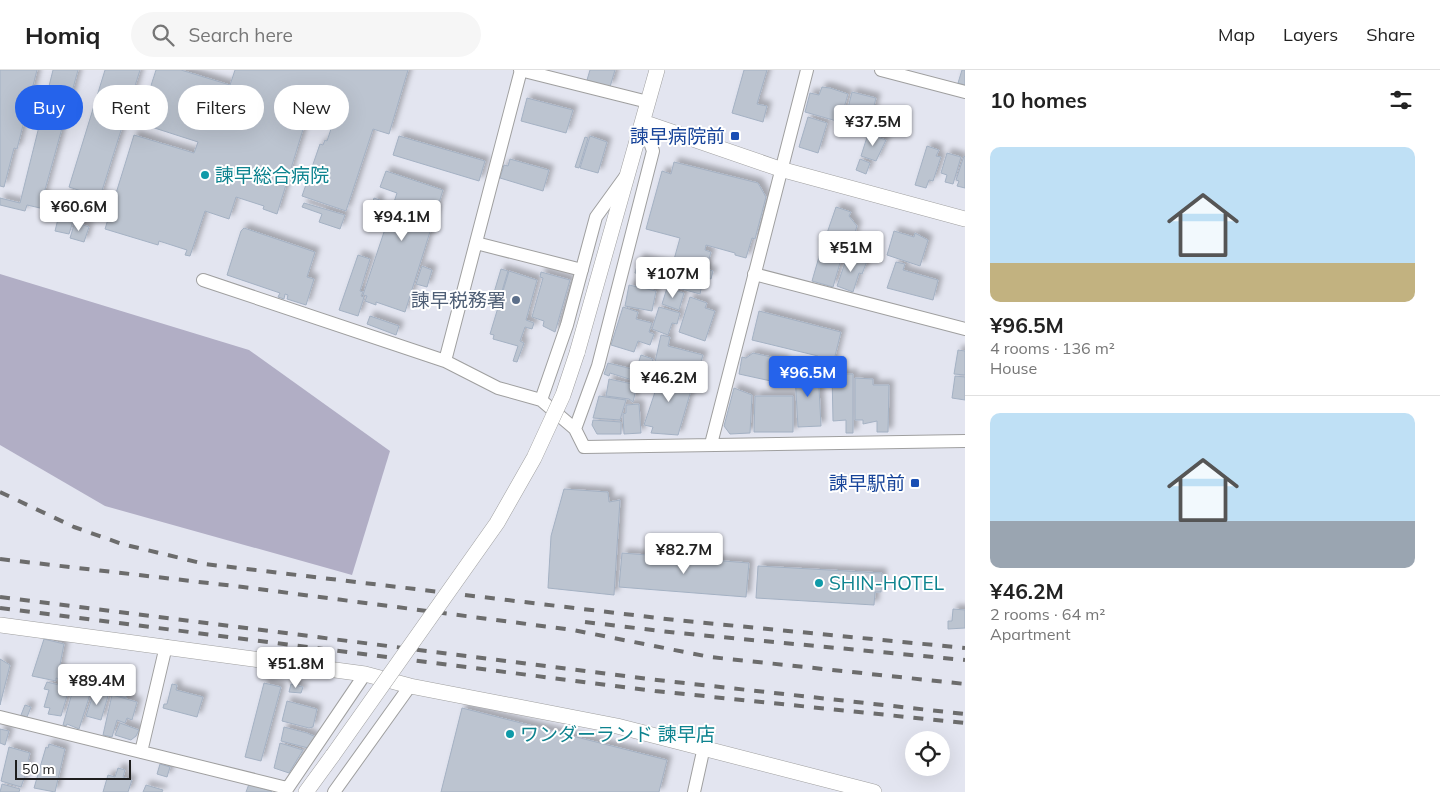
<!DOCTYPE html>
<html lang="en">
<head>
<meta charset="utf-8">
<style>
  :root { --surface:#fff; --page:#f6f6f6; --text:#222; --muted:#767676; --line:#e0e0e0; --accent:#2563eb }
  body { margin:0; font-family:Mulish,"Noto Sans JP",sans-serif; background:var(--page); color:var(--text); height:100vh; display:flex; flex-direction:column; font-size:19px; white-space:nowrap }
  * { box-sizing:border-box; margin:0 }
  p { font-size:16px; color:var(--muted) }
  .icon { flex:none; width:28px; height:28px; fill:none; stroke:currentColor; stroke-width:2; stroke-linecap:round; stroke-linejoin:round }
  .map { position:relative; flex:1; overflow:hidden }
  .details { display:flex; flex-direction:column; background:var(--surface); width:475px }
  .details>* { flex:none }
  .top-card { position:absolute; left:15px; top:15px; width:475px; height:45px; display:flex; gap:10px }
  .controls { position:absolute; left:905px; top:661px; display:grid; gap:10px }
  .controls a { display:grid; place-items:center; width:45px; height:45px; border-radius:50%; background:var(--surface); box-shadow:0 5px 20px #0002; font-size:25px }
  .scale { position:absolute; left:15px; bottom:12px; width:116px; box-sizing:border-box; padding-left:5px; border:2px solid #1e1e1e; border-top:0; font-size:14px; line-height:18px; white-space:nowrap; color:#1e1e1e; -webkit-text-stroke:4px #fff; paint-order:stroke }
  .price { position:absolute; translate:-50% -42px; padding:0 11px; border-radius:5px; background:#fff; color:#222; font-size:16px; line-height:32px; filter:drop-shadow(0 1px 2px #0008) }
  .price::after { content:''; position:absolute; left:50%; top:30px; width:15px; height:11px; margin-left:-8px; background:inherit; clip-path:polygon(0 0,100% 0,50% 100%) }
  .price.selected { background:var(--accent); color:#fff }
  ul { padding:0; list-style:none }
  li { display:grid; align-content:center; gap:10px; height:265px; padding:0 25px }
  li+li { border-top:1px solid var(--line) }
  li span { display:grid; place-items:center; height:155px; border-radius:10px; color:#555 }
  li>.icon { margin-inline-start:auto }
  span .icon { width:90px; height:90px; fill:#fffc; stroke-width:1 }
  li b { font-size:21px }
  h2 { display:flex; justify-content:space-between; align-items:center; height:60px; padding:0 25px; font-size:21px }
  .pill { padding:0 18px; border-radius:22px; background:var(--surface); box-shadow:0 5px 20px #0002; font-size:18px; line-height:45px }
  .pill.selected { background:var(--accent); color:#fff }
  header { display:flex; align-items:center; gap:30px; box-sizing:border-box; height:70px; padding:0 25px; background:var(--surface); border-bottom:1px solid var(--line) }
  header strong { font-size:24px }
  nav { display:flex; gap:28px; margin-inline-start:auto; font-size:18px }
  .search { width:350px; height:45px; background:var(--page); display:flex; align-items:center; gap:12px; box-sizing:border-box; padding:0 18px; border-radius:28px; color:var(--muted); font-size:19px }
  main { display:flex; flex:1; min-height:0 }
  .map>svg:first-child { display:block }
</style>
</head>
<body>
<header>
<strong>Homiq</strong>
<div class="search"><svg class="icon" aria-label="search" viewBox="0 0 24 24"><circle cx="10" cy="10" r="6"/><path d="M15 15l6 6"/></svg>Search here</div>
<nav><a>Map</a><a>Layers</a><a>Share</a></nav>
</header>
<main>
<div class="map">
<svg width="965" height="722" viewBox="0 0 965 722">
  <defs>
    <filter id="shadow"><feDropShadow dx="4.5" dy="-4.5" stdDeviation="2.5" flood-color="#0004"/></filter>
  </defs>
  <rect width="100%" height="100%" fill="#e3e5f0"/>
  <path fill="#b1aec5" d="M0,204L249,280L390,381L352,505L105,436L0,375Z"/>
  <path fill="#bcc4d0" stroke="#a4b1c3" filter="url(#shadow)" d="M0,0H37L17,79L14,78L4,117L0,116Z
    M53,0H78L40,138L27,135L25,141L0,135V128L20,133Z
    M105,0H140L100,127L69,117Z
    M156,0H181L230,15L235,0H408L389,64L373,59L346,141L302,126L320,74L323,75L325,70L327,71L335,47L309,40L277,144L263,139L264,136L236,127L229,149L205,141L190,186L185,185L187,180L159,171L158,175L105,159L134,65L194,83L198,72L139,53Z
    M590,0H615L610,17L587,10Z
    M744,0H767L757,34L767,36L763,52L732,43Z
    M962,0H965V15L958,13Z
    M822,17L830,18L848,24L840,52L805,42L810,23L819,25Z
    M852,22L876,28L869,56L845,50Z
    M527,28L573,40L566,63L521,51Z
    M808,47L827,53L818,83L799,77Z
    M868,64L886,70L876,91L861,86Z
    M399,66L485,91L479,111L393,85Z
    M590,66L607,72L598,103L580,98Z
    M585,67L588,68L579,98L575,97Z
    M927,76L939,80L936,86L941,87L933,111L929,110L926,118L915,115Z
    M947,83L961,87L953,114L945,112L947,105L941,103Z
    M964,86L965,87V118L957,116L959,111L956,110Z
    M510,89L549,100L543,121L500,108L504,95L508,96Z
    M860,89L870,93L866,104L856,100Z
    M674,92L758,113L766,127L755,169L752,168L746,188L735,185V183L706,175L705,180L711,182L706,199L713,201L711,209L704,207L700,224L667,215L668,210L676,212L681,195L673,193L680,168L646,159L662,101L671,104Z
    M386,101L443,120L405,242L376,232V235L365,231L367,226L363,225L397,123L380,117Z
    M69,122L86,128L80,148L62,143Z
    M374,128L380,130L376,143L370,141Z
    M304,133L345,145L340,159L319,152L322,144L302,137Z
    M836,137L851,142L849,146L857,156L851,175L825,169Z
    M59,145L73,151L69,164L55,161Z
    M75,152L89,157L84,172L70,168Z
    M244,158L315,182L307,207L314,209L306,235L287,229L288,225L285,224L284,229L278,227L280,223L227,205L241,161Z
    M894,161L914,167L915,163L928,170L920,196L887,185Z
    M823,173L844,179L833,217L812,211Z
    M848,184L867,191L862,204L859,203L853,222L837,216Z
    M358,185L370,189L360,221L363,222L361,226L364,227L358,246L339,240Z
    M639,188L667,195L664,209L635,203Z
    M896,192L905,194L903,200L938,210L933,230L887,218Z
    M422,196L432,200L427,217L416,214Z
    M501,199L508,201L497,238L490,236Z
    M509,201L537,210L526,250L534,253L532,259L525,257L520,271L524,273L517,292L513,291L518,276L493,269L494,265L490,264Z
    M541,202L570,210L555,262L543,256L544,251L532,247L543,208L540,207Z
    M629,215L656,221L652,241L625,236Z
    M667,218L684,223L679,240L662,234Z
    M690,227L707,233L705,238L715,241L705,271L679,262Z
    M623,237L638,242L636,249L652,253L649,262L654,264L650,275L638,271L634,282L611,275Z
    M659,237L680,243L677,254L672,253L668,265L652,259Z
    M759,241L841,262L832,298L816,293L818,286L752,270Z
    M370,246L399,256L396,265L367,254Z
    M661,265L670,267L668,276L703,285L700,295L691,293L689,301L655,292Z
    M958,280L965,281V305L954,304Z
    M753,283L785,290L780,313L739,304L742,287L746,288Z
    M641,285L653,289L645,314L610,303L609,306L604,304L608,293L636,300Z
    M655,299L694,310L678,365L651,363L653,357L644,355L659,310L652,309Z
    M818,299L821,356L798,357L795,305H799V300Z
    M832,304H853V363H846V350L833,351Z
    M955,306L965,307V330L952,328Z
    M855,308L873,309V315H889L888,362H877V351L863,354V350H855Z
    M609,309L637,315L633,332L629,329L606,326Z
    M734,318L752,325L750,363L730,364L724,356Z
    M599,326L626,330L620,350L593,348Z
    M755,326H793V362H754Z
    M639,334L641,363L624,364L623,344L626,343V335Z
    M593,350L621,352V364H597L592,355Z
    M564,419L608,422L609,432L620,430L614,525L548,518L551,466Z
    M622,483L749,493L746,527L619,517Z
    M758,496L882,503L881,522H875L874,535L756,528Z
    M953,539L965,540V558L948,559V551H952Z
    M44,569L64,574L59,600L61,601L59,609L56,608V611L32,606Z
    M0,589L10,595L0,635Z
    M84,604L129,618L126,628L92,618L79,659L67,654L66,656L63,655L74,616L80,618Z
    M47,612L67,617L69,619L61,646L48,644L50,638L44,637L49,620L44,619Z
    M264,613L281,617L261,691L245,687Z
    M172,614L177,615L176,620L203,627L197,647L163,638L164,634H167Z
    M291,614L303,617L301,623L289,622Z
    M94,622L108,626L101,650L86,646Z
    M112,625L137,632L132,650L127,648L125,653L117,650L112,667L103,665Z
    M287,631L317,639L313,657L309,658L282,651Z
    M25,635L31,637L27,647L21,645Z
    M462,638L667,690L659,722H441Z
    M120,653L139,660L136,666L131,670L115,665Z
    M284,657L307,663L316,667L308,678L281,671Z
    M0,659L9,661L5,675L0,673Z
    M280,673L303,680L289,703L274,698Z
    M49,674L65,679L55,722L34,718L46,677L48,678Z
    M9,677L30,683L28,691L30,692L21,717L1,711Z
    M160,694L170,697L167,707L157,704Z
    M118,698L125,700L123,707L132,710L128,722H103L108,705L115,707Z
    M2,714L20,719L19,722H0Z
    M249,714L271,721L272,722H246Z
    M146,715L163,720L162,722H143Z"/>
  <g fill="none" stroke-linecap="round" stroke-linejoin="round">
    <g stroke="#9f9f9f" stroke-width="14">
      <path id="minor" d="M520,0L648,32
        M881,0L965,22
        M476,173L582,200
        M754,204L965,259
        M203,210L445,291L498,318L541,330L567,255L596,147L625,107
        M445,291L521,0
        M541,330L575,359L584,377L965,371
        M575,359L598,296L653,81L643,52
        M711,374L807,0
        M0,647L287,718
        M141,682L166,576
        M285,722L365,604
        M334,722L410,616
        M694,722L704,677"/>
    </g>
    <g stroke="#9f9f9f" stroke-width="16">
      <path id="tertiary" d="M643,52L780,99L965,149
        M577,283L657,0
        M0,555L365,604L410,616L617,656L874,722
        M306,722L333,685"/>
    </g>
    <use href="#minor" stroke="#fff" stroke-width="12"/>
    <use href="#tertiary" stroke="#fff" stroke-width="15"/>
    <path stroke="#6c6c6c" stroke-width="4" stroke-dasharray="10 10" stroke-linecap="butt" d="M0,422L74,457L122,474L205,494L675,550L965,578
      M0,489L243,517L573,560L710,587L965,614
      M0,527L657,610L965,644
      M0,538L655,621L965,653
      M585,552L678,563L965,590"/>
    <g stroke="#9f9f9f" stroke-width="16" stroke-linecap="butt">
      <path id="tertiary-bridge" d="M333,685L497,453L534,388L563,325L577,283"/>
    </g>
    <use href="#tertiary-bridge" stroke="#fff" stroke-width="15"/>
  </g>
  <g fill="#1a4fb4" stroke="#fff" stroke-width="2">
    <rect x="730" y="61" width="10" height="10" rx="2.5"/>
    <rect x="910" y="408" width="10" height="10" rx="2.5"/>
  </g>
  <g fill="#0f9aa8" stroke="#fff" stroke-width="2">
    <circle cx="205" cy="105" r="5"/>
    <circle cx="819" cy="513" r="5"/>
    <circle cx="510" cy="664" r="5"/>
  </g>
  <circle fill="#5c6f8a" stroke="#fff" stroke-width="2" cx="516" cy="230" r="5"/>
  <g text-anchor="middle" stroke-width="4" stroke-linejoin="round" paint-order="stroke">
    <g font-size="19" fill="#164399" stroke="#fff" text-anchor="end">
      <text x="725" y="73">諫早病院前</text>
      <text x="905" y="420">諫早駅前</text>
    </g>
    <g font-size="19" fill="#0d838f" stroke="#fff" text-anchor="start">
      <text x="215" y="112">諫早総合病院</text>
      <text x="829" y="520">SHIN-HOTEL</text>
      <text x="520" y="671">ワンダーランド 諫早店</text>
    </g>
    <g font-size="19" fill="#4e5e75" stroke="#fff" text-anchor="end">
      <text x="506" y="237">諫早税務署</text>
    </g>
  </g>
</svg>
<div class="controls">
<a><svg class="icon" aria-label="locate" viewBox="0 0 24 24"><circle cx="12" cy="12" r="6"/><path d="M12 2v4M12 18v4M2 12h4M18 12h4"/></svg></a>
</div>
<div class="scale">50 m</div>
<b class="price" style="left:873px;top:77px">¥37.5M</b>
<b class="price" style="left:79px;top:162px">¥60.6M</b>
<b class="price" style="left:402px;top:172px">¥94.1M</b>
<b class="price" style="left:851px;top:203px">¥51M</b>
<b class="price" style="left:673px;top:229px">¥107M</b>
<b class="price selected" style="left:808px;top:328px">¥96.5M</b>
<b class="price" style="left:669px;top:333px">¥46.2M</b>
<b class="price" style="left:684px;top:505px">¥82.7M</b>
<b class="price" style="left:296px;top:619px">¥51.8M</b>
<b class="price" style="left:97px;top:636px">¥89.4M</b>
<div class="top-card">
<a class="pill selected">Buy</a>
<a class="pill">Rent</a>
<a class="pill">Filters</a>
<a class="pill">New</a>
</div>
</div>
<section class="details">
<h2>10 homes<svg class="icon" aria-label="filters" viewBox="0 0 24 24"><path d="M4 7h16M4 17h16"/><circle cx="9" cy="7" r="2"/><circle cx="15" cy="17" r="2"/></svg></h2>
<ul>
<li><span style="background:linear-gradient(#bfe0f5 75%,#c2b280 0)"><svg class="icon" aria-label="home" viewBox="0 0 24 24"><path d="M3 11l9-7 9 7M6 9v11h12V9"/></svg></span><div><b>¥96.5M</b><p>4 rooms · 136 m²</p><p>House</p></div></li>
<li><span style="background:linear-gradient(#bfe0f5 70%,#9aa5b1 0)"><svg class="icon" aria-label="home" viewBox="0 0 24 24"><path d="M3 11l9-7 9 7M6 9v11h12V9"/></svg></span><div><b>¥46.2M</b><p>2 rooms · 64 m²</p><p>Apartment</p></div></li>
</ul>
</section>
</main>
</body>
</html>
